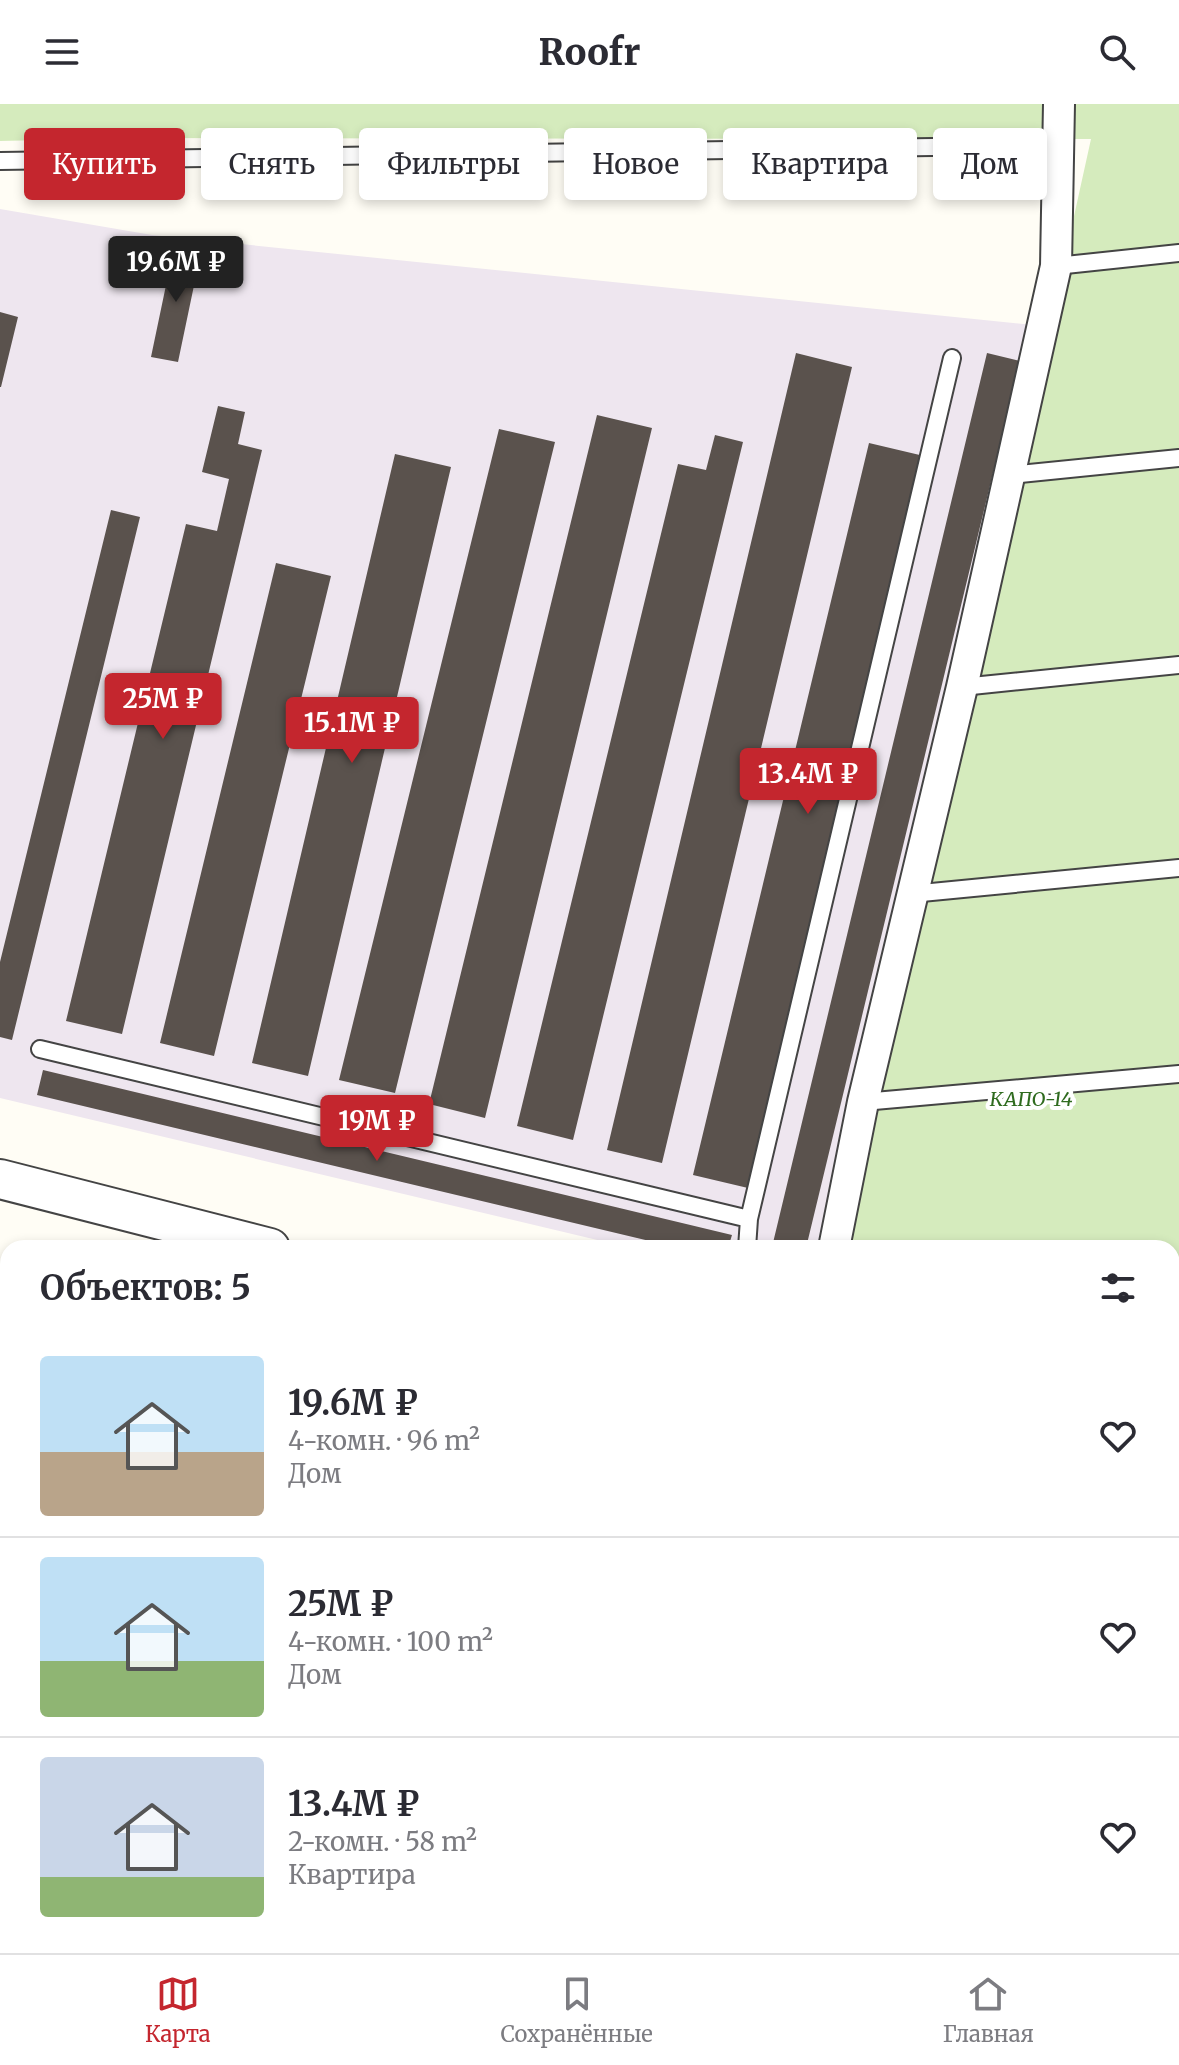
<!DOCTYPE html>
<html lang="ru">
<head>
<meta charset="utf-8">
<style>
  :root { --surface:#fff; --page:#f2f2f3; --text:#2b2b33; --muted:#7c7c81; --line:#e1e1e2; --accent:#c4262e }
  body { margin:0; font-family:Merriweather,serif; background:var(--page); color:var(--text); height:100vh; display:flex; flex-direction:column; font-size:30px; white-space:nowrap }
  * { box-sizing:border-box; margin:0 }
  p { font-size:26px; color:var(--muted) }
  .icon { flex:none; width:44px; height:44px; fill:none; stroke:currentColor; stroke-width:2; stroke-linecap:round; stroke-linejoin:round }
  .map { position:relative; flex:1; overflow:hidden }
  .details { position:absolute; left:0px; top:1136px; width:1180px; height:714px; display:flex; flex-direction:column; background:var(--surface); border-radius:24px 24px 0 0; box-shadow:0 4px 12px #0003 }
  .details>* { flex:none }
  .banner { position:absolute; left:24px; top:24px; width:1132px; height:72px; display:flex; gap:16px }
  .price { position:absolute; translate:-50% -68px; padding:0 18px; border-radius:8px; background:var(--accent); color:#fff; font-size:26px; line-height:52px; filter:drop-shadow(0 2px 4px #0008) }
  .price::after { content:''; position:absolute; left:50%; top:48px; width:24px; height:18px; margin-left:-12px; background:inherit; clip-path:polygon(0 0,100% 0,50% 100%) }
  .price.selected { background:#222; color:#fff }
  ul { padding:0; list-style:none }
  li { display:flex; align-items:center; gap:24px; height:200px; padding:0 40px }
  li+li { border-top:2px solid var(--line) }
  li span { display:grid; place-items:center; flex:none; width:224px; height:160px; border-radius:8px; color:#555 }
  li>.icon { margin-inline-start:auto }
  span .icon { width:96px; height:96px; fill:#fffc; stroke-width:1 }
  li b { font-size:34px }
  h2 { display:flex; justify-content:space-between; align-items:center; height:96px; padding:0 40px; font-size:34px }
  .chip { padding:0 28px; border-radius:8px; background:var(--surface); box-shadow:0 4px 12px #0003; font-size:28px; line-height:72px }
  .chip.selected { background:var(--accent); color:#fff }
  header { display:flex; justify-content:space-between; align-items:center; height:104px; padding:0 40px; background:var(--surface); font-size:36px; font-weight:800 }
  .dock { display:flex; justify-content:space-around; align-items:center; height:112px; border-top:2px solid var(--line); background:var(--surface); font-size:22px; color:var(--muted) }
  .dock a { display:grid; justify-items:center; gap:4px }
  .dock .selected { color:var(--accent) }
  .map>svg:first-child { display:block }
</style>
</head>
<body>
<header><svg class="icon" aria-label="menu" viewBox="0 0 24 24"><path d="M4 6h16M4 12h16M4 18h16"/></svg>Roofr<svg class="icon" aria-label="search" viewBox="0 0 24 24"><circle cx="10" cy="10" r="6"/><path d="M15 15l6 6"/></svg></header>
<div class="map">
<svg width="1179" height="1849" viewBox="0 0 1179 1849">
  <rect width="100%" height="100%" fill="#fffdf5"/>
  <path fill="#eee6ef" d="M0,105L152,131L1033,221L821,1144H631L0,994Z
    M0,1462L8,1465V1842H1090L1110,1849H0Z"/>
  <path fill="#d5ebbd" d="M0,0H1179V1199L1172,1200V1144H847L1091,35L133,34L0,37Z"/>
  <path fill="#b9dc9c" d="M0,1554L8,1557V1842H844L865,1849H0Z"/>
  <path fill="#5a524d" d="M174,143L201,148L178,258L151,253Z
    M0,208L18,213L1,283H0Z
    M796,249L852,263L662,1059L607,1046Z
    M987,249L1020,257L806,1144H775L772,1143Z
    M218,302L245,308L238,340L262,346L122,930L66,917L186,420L217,427L229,375L202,368Z
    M597,311L652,324L485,1014L429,1000Z
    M499,325L555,338L395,989L339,976Z
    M715,331L743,338L573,1036L517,1022L678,360L706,366Z
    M869,339L924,352L748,1084L693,1071Z
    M395,350L451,363L308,972L252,959Z
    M111,406L140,413L12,936L0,933V858Z
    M276,459L331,472L214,952L160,939Z
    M43,966L732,1131L728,1144H679L37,991Z
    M0,1185L8,1186V1228L0,1226Z"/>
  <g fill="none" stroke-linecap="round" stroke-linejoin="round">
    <g stroke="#444" stroke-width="20">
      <path id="service" d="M0,57L1061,41
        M1056,162L1179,149
        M1010,371L1179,354
        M962,583L1179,561
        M911,790L1179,764
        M40,945L749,1115L747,1144
        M863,998L1179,970
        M749,1115L952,254
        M0,1526L8,1529
        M904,1842L924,1849"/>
    </g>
    <g stroke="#444" stroke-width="34">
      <path id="minor" d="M834,1144L863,998L962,583L1056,162L1059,0
        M1172,1173H1179
        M1172,1824L1179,1827"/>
    </g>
    <g stroke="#444" stroke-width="42">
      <path id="tertiary" d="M0,1075L270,1144
        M1172,1255L1179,1254"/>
    </g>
    <use href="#service" stroke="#fff" stroke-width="16"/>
    <use href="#minor" stroke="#fff" stroke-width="30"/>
    <use href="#tertiary" stroke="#fff" stroke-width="38"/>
  </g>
  <g text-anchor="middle" stroke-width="8" stroke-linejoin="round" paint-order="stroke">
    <g font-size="20" font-style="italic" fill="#2f6b1f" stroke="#fff">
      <text x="1031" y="1002">КАПО-14</text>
    </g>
  </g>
</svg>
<b class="price selected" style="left:176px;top:200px">19.6M ₽</b>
<b class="price" style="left:163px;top:637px">25M ₽</b>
<b class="price" style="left:352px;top:661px">15.1M ₽</b>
<b class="price" style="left:808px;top:712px">13.4M ₽</b>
<b class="price" style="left:377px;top:1059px">19M ₽</b>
<div class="banner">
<a class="chip selected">Купить</a>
<a class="chip">Снять</a>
<a class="chip">Фильтры</a>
<a class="chip">Новое</a>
<a class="chip">Квартира</a>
<a class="chip">Дом</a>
</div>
<section class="details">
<h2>Объектов: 5<svg class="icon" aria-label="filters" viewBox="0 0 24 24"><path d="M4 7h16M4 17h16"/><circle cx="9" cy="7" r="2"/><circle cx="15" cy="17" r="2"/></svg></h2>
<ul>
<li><span style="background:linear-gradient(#bfe0f5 60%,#b9a48a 0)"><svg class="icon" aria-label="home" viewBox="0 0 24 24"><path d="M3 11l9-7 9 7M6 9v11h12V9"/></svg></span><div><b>19.6M ₽</b><p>4-комн. · 96 m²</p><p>Дом</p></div><svg class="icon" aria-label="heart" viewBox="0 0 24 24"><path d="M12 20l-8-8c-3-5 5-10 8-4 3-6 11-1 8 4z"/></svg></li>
<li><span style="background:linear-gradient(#bfe0f5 65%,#8fb573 0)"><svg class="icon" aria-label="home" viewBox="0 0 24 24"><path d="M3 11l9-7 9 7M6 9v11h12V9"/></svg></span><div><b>25M ₽</b><p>4-комн. · 100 m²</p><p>Дом</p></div><svg class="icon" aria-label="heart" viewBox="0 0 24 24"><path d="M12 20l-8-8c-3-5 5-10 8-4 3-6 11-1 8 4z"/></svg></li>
<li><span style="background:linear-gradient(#c9d6e8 75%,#8fb573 0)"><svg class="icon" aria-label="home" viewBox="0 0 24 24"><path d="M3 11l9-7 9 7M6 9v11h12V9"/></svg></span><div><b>13.4M ₽</b><p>2-комн. · 58 m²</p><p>Квартира</p></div><svg class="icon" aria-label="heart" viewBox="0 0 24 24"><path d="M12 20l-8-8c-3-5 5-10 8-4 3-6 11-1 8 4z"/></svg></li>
</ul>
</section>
</div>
<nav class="dock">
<a class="selected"><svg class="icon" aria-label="map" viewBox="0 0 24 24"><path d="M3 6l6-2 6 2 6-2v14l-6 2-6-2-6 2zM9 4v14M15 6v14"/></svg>Карта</a>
<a><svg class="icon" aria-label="saved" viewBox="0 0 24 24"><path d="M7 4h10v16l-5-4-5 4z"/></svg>Сохранённые</a>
<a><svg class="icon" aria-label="home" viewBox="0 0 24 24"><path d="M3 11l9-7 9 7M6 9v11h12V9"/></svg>Главная</a>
</nav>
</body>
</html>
